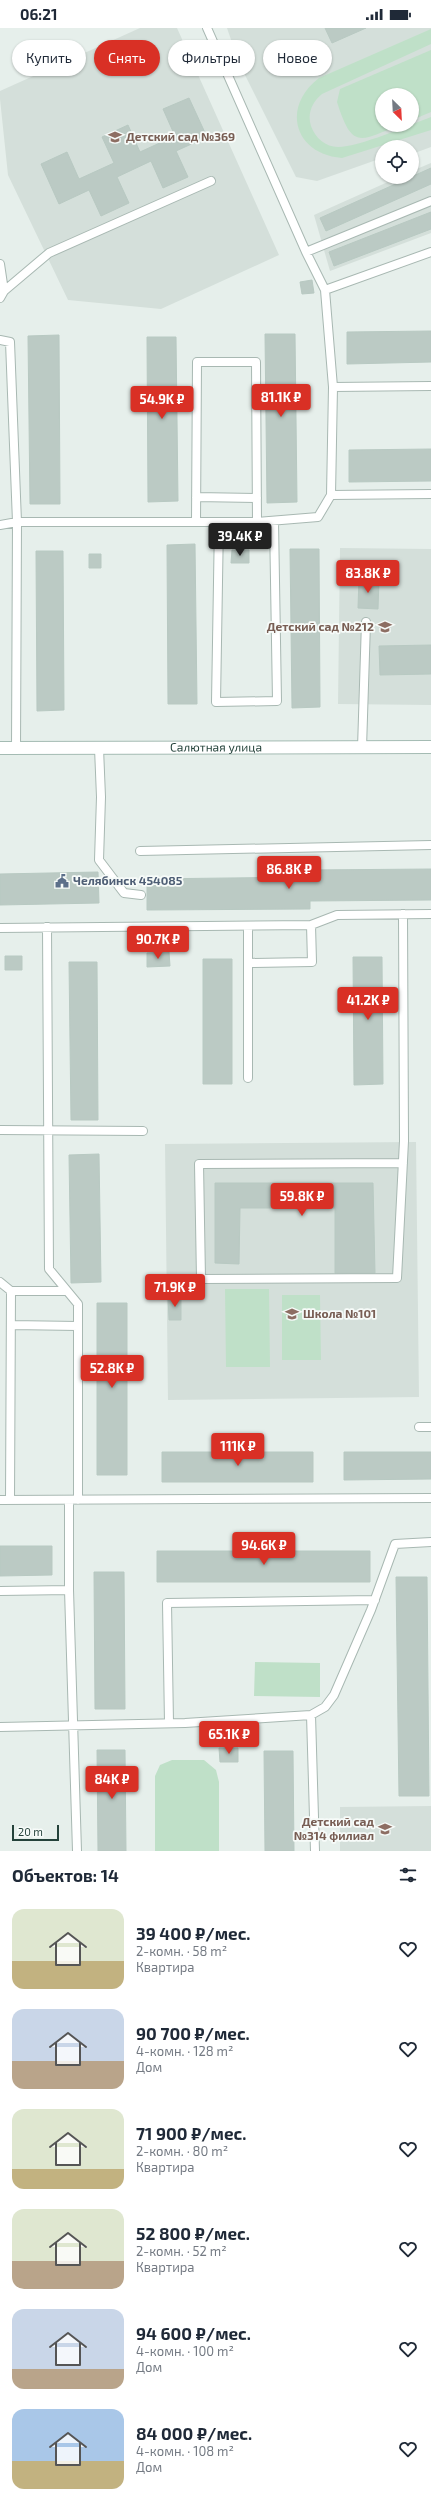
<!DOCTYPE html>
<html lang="ru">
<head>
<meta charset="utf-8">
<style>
  :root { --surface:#fff; --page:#f6f6f7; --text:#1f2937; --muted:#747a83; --accent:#d93025 }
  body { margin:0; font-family:"Exo 2",sans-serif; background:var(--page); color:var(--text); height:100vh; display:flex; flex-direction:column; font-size:15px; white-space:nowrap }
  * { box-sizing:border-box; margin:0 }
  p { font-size:13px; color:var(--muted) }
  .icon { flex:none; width:22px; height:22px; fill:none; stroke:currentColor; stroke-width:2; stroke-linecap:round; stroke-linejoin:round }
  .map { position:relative; height:1823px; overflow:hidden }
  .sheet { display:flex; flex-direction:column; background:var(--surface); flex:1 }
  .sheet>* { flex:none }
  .banner { position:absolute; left:12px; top:12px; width:407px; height:36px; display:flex; gap:8px }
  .needle { width:26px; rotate:156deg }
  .buttons { position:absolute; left:375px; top:60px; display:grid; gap:8px }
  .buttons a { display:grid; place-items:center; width:44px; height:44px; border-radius:50%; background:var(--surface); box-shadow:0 1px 3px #0004; font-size:20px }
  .scale { position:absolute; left:12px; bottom:10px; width:47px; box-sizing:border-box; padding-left:4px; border:2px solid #24423a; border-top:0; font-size:11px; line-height:14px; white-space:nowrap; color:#24423a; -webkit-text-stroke:3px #f7fbf9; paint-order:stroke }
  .price { position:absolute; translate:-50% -34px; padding:0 9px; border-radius:4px; background:var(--accent); color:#fff; font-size:13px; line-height:26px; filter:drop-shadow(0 1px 2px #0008) }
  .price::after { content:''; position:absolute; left:50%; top:24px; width:12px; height:9px; margin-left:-6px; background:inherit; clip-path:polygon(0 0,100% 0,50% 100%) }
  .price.active { background:#222; color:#fff }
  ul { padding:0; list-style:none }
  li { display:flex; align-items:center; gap:12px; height:100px; padding:0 12px }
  li span { display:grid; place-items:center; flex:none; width:112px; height:80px; border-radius:12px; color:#555 }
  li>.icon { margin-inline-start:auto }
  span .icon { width:48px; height:48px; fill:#fffc; stroke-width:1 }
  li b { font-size:17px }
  h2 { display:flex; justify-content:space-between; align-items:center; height:48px; padding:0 12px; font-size:17px }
  .pill { padding:0 14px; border-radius:18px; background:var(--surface); box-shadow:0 1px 3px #0004; font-size:14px; line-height:36px }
  .pill.active { background:var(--accent); color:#fff }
  .status { display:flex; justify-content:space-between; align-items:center; height:28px; padding:0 20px; background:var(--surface); direction:ltr }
  .status svg { height:11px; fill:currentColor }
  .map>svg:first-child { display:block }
</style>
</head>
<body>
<div class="status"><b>06:21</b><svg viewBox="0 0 49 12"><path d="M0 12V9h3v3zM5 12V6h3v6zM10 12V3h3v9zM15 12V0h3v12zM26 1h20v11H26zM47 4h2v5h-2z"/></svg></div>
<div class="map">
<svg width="431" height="1823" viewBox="0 0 431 1823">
  <rect width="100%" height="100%" fill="#e6efeb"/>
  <path fill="#d4dfda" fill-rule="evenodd" d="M140,0H177L279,227L161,281L68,272L8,147L0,71V63Z
    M227,0H431V119L412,126V119H382V130L317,153L296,149L239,35ZM382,67H412V97H382Z
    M431,135V205L330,243L314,187L399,149H412V143Z
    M340,520L431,521V677L338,676Z
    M416,1114L419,1369L168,1372L165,1116Z
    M431,1778V1823H340V1779Z"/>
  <path fill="#bfe0c8" d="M431,1V16L322,66C312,74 307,86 311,98C315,110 326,119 338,119C359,119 410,97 431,89V102L342,130C294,126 281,79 319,50Z
    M431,22V84L412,92V67H382V97H399C359,114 352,121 337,74L340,61Z
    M225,1261H269L270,1339H226Z
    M282,1267H320L321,1332H282Z
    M255,1634L320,1635V1669L254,1668Z
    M172,1732H204L216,1742L219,1754V1823H155V1748L160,1737Z"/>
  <path fill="#bbcac4" stroke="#b8c9c2" d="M325,0H366L332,15Z
    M189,70L207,109L176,123L188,149L163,160L151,133L117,149L129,175L101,188L89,162L59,176L41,136L67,124L79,151L114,135L102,109L128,97L140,124L175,108L163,81Z
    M431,140V156L326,203L320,190Z
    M431,184V201L334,238L329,224Z
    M312,252L314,265L302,266L300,254Z
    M431,303V334L347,336V304Z
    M265,306H295L297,474L267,475Z
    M59,307L60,476H30L28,308Z
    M147,309H176L178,473L148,474Z
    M431,421V453L349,454V422Z
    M195,516L197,676H168L167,517Z
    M290,521H319L320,679L292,680Z
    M232,522H249V535H231Z
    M36,523H63L64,682L37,683Z
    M89,526H101V540H89Z
    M359,550L379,551L378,581L358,580Z
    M431,617V646L380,647L379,618Z
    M431,841V872L310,873V881L147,882V851L308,849V842Z
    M98,844L99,875L0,877V846Z
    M169,924L170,938L147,939V925Z
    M5,928H22V942H5Z
    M353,929H382L383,1056L354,1057Z
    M203,931H232V1056H203Z
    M69,934H97L98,1092H71Z
    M99,1126L101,1254L71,1255L69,1127Z
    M215,1155H373L375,1245H335V1180H240L239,1236L215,1235Z
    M168,1268H181V1292H169Z
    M97,1275H127V1447H97Z
    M162,1424H313V1454H162Z
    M344,1424H431V1451L344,1452Z
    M0,1518H52V1547L0,1548Z
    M157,1523H370V1554H157Z
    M94,1544H124L125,1681H95Z
    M396,1549H427L429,1768H399Z
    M219,1720H238V1734H220Z
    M97,1722H125L126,1823H98Z
    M264,1723H293L294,1823H265Z"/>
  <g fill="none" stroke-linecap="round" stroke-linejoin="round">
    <g stroke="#a8b8b2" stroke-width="10">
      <path id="lane" d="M207,0L306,224L325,262L333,359L331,467
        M306,224L431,173
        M0,236L4,263L0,270
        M325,262L431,224
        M4,263L49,225L211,153
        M0,312L10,314L17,494L16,720
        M333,359L431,358
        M196,469L257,470
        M196,494L197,334H256L257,494
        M219,494L216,674L277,673L274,493
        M0,497L17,494H257L318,489L331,467L431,466
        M99,720L101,769L99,832L124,865L141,867
        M362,720L366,594
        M140,823L431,817
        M403,886L404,1113L397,1250L201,1251L199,1136L403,1135
        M248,898V1050
        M47,899L49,1241L78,1276V1472
        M0,900L311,897L337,887L431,886
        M248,935L312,934L311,897
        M0,1102L143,1103
        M0,1254L11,1263L10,1472
        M11,1263H67
        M11,1297L78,1298
        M419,1399H431
        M0,1472L431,1470
        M69,1472V1562L77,1823
        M0,1563L69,1562
        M311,1687L315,1823
        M169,1695L167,1575L375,1572
        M0,1699L185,1695L311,1687L325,1679L334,1667L371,1582L395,1516L431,1514"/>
    </g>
    <g stroke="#a4bbb3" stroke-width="14">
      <g id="secondary">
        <path id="s1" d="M0,720L431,719"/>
      </g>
    </g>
    <use href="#lane" stroke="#fff" stroke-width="8"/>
    <use href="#secondary" stroke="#fff" stroke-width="12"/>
  </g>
  <defs>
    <g id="school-bare" transform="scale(1.08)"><path d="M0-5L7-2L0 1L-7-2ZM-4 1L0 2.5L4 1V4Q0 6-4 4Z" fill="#8d6e63" stroke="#f7fbf9" stroke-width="2.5" paint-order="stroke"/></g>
    <g id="civic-bare" transform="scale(1.08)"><path d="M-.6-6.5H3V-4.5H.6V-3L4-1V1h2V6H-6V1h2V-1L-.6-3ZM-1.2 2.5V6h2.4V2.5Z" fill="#5c6f8a" stroke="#f7fbf9" stroke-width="2.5" paint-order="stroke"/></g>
  </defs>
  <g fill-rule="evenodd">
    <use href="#school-bare" x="115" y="109"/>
    <use href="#school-bare" x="385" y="599"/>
    <use href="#civic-bare" x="62" y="853"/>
    <use href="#school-bare" x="292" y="1286"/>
    <use href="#school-bare" x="385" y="1801"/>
  </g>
  <g text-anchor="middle" stroke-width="3.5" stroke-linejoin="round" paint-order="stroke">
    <g font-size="12" font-weight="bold" fill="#785e54" stroke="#f7fbf9" text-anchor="start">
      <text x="126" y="113">Детский сад №369</text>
      <text x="374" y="603" text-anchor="end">Детский сад №212</text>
      <text x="303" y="1290">Школа №101</text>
      <text x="374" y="1798" text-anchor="end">Детский сад<tspan x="374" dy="14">№314 филиал</tspan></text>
    </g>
    <g font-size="12" fill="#24423a" stroke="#f7fbf9">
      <text dy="4" stroke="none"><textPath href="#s1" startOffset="216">Салютная улица</textPath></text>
    </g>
    <g font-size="12" font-weight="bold" fill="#4e5e75" stroke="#f7fbf9" text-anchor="start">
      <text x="73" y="857">Челябинск 454085</text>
    </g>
  </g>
</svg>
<div class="buttons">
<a><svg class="needle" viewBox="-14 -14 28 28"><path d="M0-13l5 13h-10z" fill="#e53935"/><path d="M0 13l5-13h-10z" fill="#747a83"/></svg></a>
<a><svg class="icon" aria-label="locate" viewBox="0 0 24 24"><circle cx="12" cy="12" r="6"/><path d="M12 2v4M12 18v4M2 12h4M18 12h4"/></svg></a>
</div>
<div class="scale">20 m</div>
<b class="price" style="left:281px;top:390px">81.1K ₽</b>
<b class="price" style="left:162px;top:392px">54.9K ₽</b>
<b class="price active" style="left:240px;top:529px">39.4K ₽</b>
<b class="price" style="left:368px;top:566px">83.8K ₽</b>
<b class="price" style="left:289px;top:862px">86.8K ₽</b>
<b class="price" style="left:158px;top:932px">90.7K ₽</b>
<b class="price" style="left:368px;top:993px">41.2K ₽</b>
<b class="price" style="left:302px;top:1189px">59.8K ₽</b>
<b class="price" style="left:175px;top:1280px">71.9K ₽</b>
<b class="price" style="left:112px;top:1361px">52.8K ₽</b>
<b class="price" style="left:238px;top:1439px">111K ₽</b>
<b class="price" style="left:264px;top:1538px">94.6K ₽</b>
<b class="price" style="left:229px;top:1727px">65.1K ₽</b>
<b class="price" style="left:112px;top:1772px">84K ₽</b>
<div class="banner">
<a class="pill">Купить</a>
<a class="pill active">Снять</a>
<a class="pill">Фильтры</a>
<a class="pill">Новое</a>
</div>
</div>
<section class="sheet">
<h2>Объектов: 14<svg class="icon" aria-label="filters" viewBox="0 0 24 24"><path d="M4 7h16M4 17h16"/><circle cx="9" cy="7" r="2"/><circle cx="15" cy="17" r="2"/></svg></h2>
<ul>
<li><span style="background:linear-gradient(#dfe7d0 65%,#c2b280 0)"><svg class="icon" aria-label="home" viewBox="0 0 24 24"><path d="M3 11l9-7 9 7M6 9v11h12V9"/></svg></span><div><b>39 400 ₽/мес.</b><p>2-комн. · 58 m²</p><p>Квартира</p></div><svg class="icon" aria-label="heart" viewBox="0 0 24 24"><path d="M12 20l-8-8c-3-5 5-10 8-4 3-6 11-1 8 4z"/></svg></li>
<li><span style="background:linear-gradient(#c9d6e8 65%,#b9a48a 0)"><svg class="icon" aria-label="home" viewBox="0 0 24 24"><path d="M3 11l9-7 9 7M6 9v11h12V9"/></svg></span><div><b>90 700 ₽/мес.</b><p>4-комн. · 128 m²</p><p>Дом</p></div><svg class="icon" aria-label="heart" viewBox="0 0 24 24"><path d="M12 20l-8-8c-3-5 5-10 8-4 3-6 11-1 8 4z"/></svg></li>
<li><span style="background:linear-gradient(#dfe7d0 75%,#c2b280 0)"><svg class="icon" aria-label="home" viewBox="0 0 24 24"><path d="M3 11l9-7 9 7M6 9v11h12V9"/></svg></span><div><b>71 900 ₽/мес.</b><p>2-комн. · 80 m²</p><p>Квартира</p></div><svg class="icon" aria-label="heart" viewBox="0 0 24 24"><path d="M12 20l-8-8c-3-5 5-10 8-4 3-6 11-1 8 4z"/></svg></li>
<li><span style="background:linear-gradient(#dfe7d0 65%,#b9a48a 0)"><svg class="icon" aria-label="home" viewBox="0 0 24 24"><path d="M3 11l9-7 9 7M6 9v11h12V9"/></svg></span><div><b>52 800 ₽/мес.</b><p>2-комн. · 52 m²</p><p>Квартира</p></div><svg class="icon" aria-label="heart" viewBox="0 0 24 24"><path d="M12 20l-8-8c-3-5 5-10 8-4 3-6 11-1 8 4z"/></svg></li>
<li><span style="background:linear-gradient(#c9d6e8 75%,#b9a48a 0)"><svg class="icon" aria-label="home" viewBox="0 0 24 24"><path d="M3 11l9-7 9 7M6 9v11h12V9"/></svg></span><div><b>94 600 ₽/мес.</b><p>4-комн. · 100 m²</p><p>Дом</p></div><svg class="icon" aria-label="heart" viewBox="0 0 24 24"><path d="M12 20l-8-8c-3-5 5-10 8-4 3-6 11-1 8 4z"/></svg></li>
<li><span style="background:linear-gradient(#a9c7e8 65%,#c2b280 0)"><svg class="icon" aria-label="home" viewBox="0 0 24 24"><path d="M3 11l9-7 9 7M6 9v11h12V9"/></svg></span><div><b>84 000 ₽/мес.</b><p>4-комн. · 108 m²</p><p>Дом</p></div><svg class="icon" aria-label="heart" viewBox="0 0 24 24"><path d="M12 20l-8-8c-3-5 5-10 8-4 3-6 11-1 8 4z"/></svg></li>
</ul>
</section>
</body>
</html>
